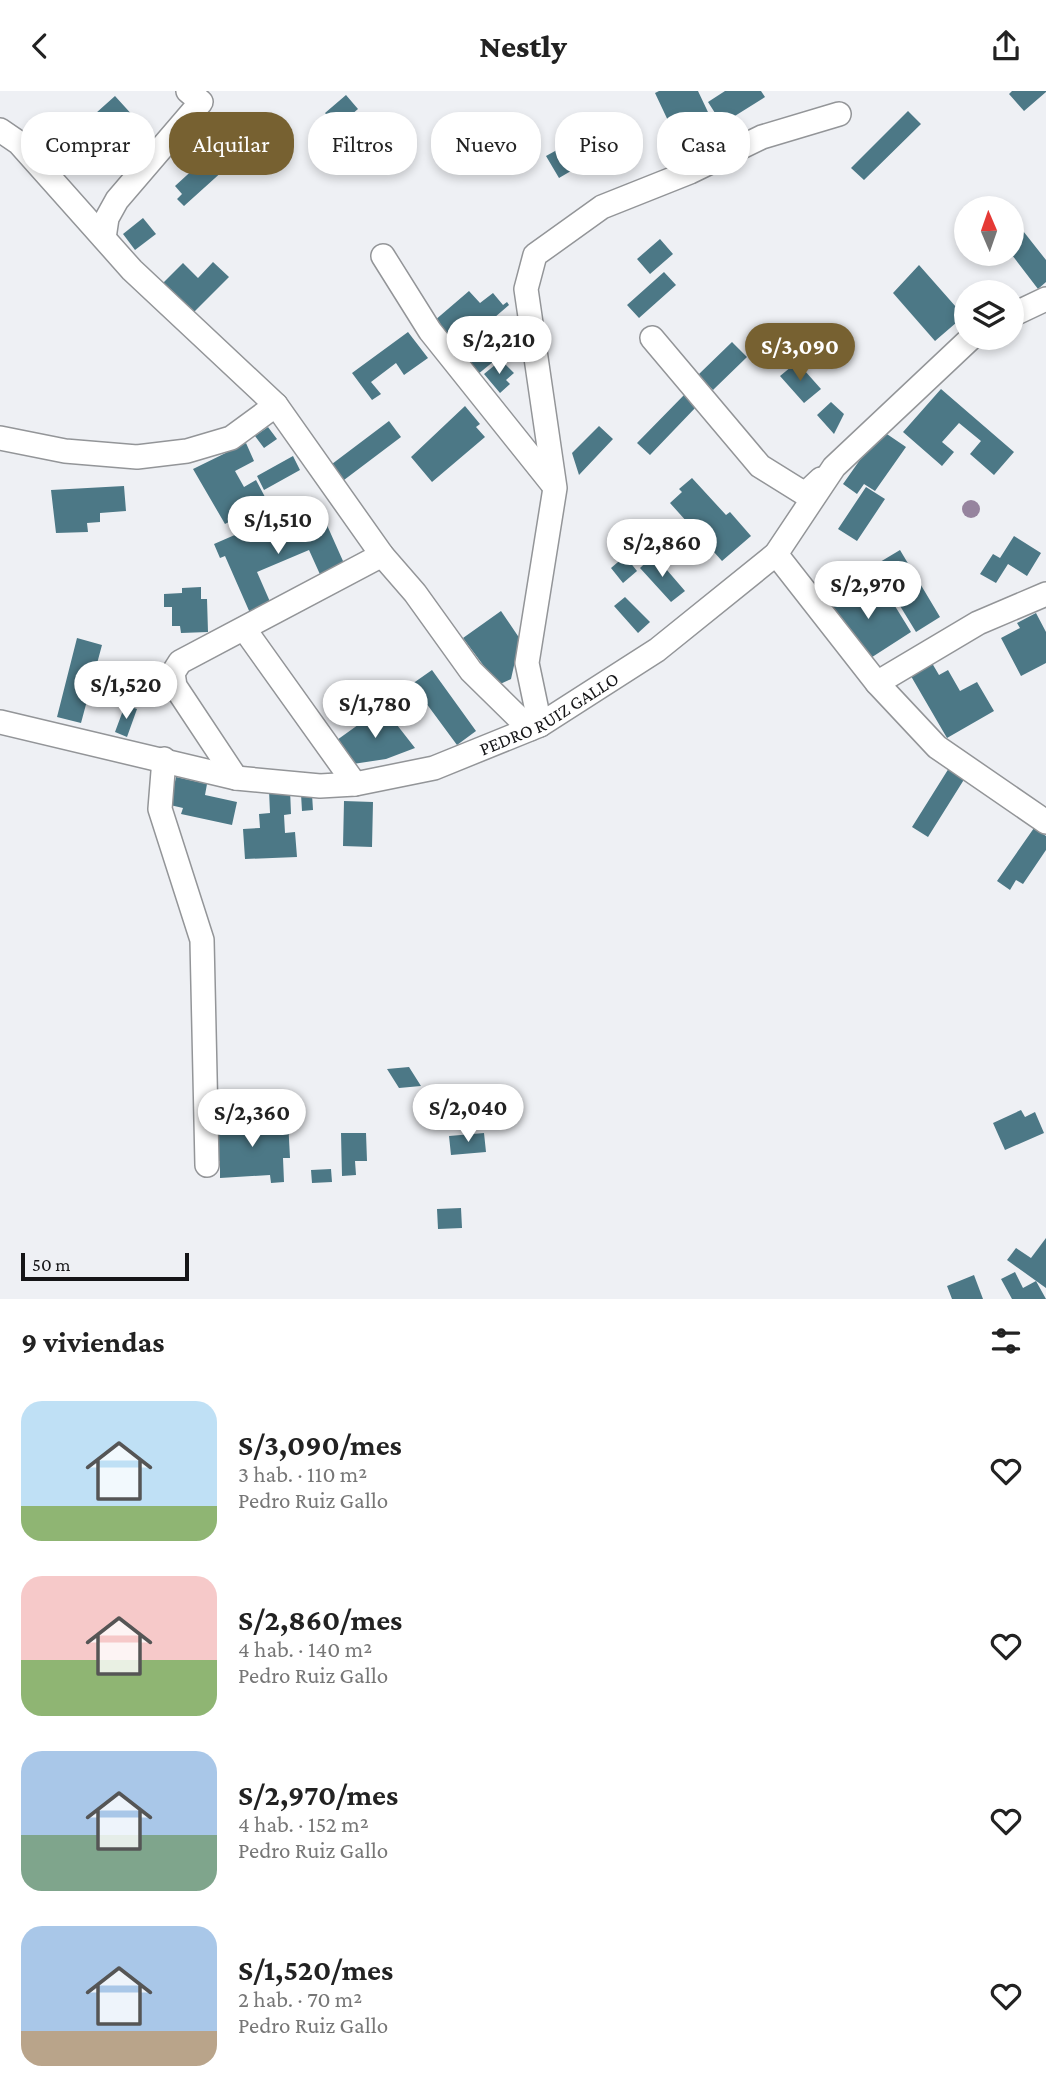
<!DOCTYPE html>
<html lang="es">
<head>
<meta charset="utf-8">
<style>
  :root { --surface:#fff; --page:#f6f6f6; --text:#222; --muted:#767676; --accent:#776131 }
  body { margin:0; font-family:"Crimson Pro",serif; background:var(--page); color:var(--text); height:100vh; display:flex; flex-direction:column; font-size:26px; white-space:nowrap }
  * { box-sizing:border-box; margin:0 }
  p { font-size:23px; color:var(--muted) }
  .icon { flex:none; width:38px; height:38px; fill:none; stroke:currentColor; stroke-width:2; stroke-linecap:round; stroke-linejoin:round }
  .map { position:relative; height:1208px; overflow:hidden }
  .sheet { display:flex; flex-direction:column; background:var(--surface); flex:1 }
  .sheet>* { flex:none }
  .guide { position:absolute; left:21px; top:21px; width:1004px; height:63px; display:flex; gap:14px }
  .needle { width:46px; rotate:358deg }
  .controls { position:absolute; left:954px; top:105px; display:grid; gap:14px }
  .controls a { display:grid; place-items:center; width:70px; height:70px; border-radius:50%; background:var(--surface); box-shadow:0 4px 10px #0003; font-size:35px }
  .scale { position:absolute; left:21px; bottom:18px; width:168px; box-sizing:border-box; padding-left:7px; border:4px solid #151517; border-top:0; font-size:19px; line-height:24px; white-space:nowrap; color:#151517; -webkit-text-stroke:5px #eef0f4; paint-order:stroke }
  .price { position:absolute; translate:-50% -60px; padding:0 16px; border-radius:24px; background:#fff; color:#222; font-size:23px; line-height:46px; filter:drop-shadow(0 2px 4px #0008) }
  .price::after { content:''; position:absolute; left:50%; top:42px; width:21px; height:16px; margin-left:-10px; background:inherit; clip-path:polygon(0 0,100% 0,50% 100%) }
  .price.active { background:var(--accent); color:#fff }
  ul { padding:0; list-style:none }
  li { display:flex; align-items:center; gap:21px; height:175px; padding:0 21px }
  li span { display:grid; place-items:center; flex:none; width:196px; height:140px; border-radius:21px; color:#555 }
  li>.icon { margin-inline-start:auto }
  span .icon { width:84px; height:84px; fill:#fffc; stroke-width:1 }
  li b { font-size:30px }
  h2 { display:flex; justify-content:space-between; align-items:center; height:84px; padding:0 21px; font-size:30px }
  .pill { padding:0 24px; border-radius:28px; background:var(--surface); box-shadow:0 4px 10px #0003; font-size:24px; line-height:63px }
  .pill.active { background:var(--accent); color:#fff }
  header { display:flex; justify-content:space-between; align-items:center; height:91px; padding:0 21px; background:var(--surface); font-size:32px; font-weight:800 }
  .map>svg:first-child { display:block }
</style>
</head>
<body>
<header><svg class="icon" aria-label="back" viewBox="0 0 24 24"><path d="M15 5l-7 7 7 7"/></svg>Nestly<svg class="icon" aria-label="share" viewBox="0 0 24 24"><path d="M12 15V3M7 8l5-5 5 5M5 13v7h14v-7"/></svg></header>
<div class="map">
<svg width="1046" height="1208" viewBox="0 0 1046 1208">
  <rect width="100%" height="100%" fill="#eef0f4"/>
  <path fill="#4c7886" d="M659,0H698L716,38L680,55L655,2Z
    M725,0H761L765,6L722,33L708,11Z
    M1012,0H1046V1L1024,20L1009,3Z
    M346,4L358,18L337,36L325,22Z
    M115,5L155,49L119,82L82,42L100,26L96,22Z
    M908,20L921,33L864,89L851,77Z
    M575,49L588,70L559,87L546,65Z
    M221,53L235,69L184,115L177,108L182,103L175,95Z
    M1012,126L1046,169V191L1038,198L1012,164Z
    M143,127L156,143L135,159L123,143Z
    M660,148L673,163L650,183L637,168Z
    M213,171L229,186L191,224L161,194L183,172L198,187Z
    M919,174L964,225L935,250L893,202Z
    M664,181L676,194L639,227L627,214Z
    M469,200L480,212L493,202L503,214L507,211L509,214L458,258L434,230Z
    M408,241L428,267L404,284L396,272L371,291L381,303L372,309L352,282Z
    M508,245L515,253L472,288L462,275L497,247L501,252Z
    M732,251L747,266L713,299L698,284Z
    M501,269L514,282L506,289L510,293L500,302L484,283Z
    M797,271L821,298L804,312L780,285Z
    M941,298L1014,361L994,384L970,363L981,350L959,332L942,351L954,361L942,375L903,341Z
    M685,303L697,315L650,364L637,352Z
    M831,311L844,323L834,343L817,324Z
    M465,315L480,333L476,336L485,346L432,391L411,366Z
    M389,330L401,346L344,389L332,373Z
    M599,335L613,348L579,384L572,362Z
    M268,336L277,348L264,357L255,345Z
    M881,339L906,356L875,400L864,393L857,403L843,393Z
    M246,352L254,370L235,380L244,396L256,389L265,406L254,411L257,416L225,433L193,378Z
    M293,365L300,379L264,399L257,385Z
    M692,387L726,424L730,421L751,445L722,470L670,412L682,401L679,398Z
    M124,395L126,420L100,422V431L87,432L88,441L56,442L51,399Z
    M866,396L885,408L857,450L838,438Z
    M322,423L347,479L323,490L309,459L257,481L271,513L250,522L225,465L220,467L214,453L258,434L265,448Z
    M1014,445L1041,462L1027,485L1008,473L996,492L980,483L993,463L1000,467Z
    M900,459L940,526L916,541L875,474Z
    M654,464L685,500L671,511L640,477Z
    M625,465L637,480L623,492L611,477Z
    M856,490L873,518L890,507L911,541L866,570L827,508Z
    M201,496V508H207L208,541L181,542L180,535H172V516H164V503L182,502V497Z
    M625,506L650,531L638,542L614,515Z
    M501,520L520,548L511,588L498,594L463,547Z
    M1036,522L1046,541V572L1021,585L1001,547L1020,537L1017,532Z
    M77,547L102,554L81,632L57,626Z
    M929,567L939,584L948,579L960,600L977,591L994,620L947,647L908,580Z
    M432,579L476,640L457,654L412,593Z
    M125,614L137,618L127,646L115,641Z
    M383,616L415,657L386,668L353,673L337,649Z
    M949,677L965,687L928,746L912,736Z
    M176,686L207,693L205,704L237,711L232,734L181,723L183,717L170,714Z
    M290,698L291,723L284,724L285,742L295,741L297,766L245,768L243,738L260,737L259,723L270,722L269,699Z
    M301,703H312L313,719L302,720Z
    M344,710L373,711L372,756L343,755Z
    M1034,737L1046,745V759L1023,793L1016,789L1010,799L997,790Z
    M409,976L421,995L399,997L387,978Z
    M1021,1019L1025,1026L1035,1021L1044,1042L1005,1059L993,1032Z
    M288,1029L290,1067H283L284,1091L271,1092L270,1084L220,1087V1070L215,1071L213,1032Z
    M341,1042H366L367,1070H355L356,1084L342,1085Z
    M484,1042L486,1061L451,1064L449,1045Z
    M331,1078L332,1091L312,1092L311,1079Z
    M461,1117L462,1137L438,1138L437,1118Z
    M1046,1147V1197L1007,1169L1016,1157L1031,1167Z
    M1015,1181L1023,1197L1036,1190L1046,1208H1012L1001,1188Z
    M974,1184L983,1208H952L947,1195Z"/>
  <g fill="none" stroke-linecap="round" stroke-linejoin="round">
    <g stroke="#939598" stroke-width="26">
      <g id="minor">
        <path d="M0,39L19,52L132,179L276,314L382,464L415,502L471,580L530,638"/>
        <path d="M104,147L107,127L117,109L201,11L188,0"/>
        <path d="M383,165L430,240L554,395"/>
        <path d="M1012,224L1046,208"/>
        <path d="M652,247L760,375L805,403L821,388"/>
        <path d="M0,347L65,360L137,366L187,360L231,347L276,314"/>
        <path d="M776,463L877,592L978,532L1046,503"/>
        <path d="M245,539L355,693"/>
        <path d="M877,592L937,656L1046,731"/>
        <path id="s1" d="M0,631L236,687L320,695L355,693L434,677L540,634L657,559L776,463L834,376L971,247"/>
        <path d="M540,634L527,572L555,397L526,198L535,164L602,116L690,81L762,46L839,23"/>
        <path d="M164,668L160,718L202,849L207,1074"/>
        <path d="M236,687L175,595L173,582L180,571L382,464"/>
      </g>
    </g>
    <use href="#minor" stroke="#fff" stroke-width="23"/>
  </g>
  <circle fill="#96849e" cx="971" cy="418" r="9"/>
  <g text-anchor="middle" stroke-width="6" stroke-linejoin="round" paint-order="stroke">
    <g font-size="19" fill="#151517" stroke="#eef0f4">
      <text dy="7" stroke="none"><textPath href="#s1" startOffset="570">PEDRO RUIZ GALLO</textPath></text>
    </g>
  </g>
</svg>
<div class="controls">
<a><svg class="needle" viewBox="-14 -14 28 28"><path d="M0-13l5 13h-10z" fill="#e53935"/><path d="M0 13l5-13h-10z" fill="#767676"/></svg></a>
<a><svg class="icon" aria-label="layers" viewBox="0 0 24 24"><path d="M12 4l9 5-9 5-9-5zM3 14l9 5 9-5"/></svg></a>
</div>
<div class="scale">50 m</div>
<b class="price" style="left:499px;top:285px">S/2,210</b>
<b class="price active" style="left:800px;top:292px">S/3,090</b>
<b class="price" style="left:278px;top:465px">S/1,510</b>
<b class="price" style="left:662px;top:488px">S/2,860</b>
<b class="price" style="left:868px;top:530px">S/2,970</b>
<b class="price" style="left:126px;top:630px">S/1,520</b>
<b class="price" style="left:375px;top:649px">S/1,780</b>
<b class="price" style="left:468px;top:1053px">S/2,040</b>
<b class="price" style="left:252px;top:1058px">S/2,360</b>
<div class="guide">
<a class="pill">Comprar</a>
<a class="pill active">Alquilar</a>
<a class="pill">Filtros</a>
<a class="pill">Nuevo</a>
<a class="pill">Piso</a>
<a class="pill">Casa</a>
</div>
</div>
<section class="sheet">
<h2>9 viviendas<svg class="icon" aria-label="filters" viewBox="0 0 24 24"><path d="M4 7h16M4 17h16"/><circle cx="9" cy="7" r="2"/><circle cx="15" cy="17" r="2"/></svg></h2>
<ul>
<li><span style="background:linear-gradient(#bfe0f5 75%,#8fb573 0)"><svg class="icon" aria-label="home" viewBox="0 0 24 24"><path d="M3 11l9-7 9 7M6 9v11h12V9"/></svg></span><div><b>S/3,090/mes</b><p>3 hab. · 110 m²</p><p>Pedro Ruiz Gallo</p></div><svg class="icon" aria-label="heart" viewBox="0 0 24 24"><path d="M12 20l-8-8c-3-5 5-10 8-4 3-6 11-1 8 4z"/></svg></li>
<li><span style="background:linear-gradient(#f6c9c9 60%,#8fb573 0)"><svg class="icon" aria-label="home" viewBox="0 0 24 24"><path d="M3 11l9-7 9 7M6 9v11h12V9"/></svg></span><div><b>S/2,860/mes</b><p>4 hab. · 140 m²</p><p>Pedro Ruiz Gallo</p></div><svg class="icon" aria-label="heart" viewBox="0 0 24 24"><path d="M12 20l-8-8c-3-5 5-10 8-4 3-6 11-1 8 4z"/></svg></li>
<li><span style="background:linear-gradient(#a9c7e8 60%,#7fa58c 0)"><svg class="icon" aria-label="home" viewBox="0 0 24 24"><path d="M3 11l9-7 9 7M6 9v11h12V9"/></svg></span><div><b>S/2,970/mes</b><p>4 hab. · 152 m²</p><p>Pedro Ruiz Gallo</p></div><svg class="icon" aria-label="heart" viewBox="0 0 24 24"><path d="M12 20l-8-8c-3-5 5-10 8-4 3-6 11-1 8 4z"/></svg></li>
<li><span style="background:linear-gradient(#a9c7e8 75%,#b9a48a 0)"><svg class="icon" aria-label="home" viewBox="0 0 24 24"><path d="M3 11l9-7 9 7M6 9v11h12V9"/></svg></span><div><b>S/1,520/mes</b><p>2 hab. · 70 m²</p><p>Pedro Ruiz Gallo</p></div><svg class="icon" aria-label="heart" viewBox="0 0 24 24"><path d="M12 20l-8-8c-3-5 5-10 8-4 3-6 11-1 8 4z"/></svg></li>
</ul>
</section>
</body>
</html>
